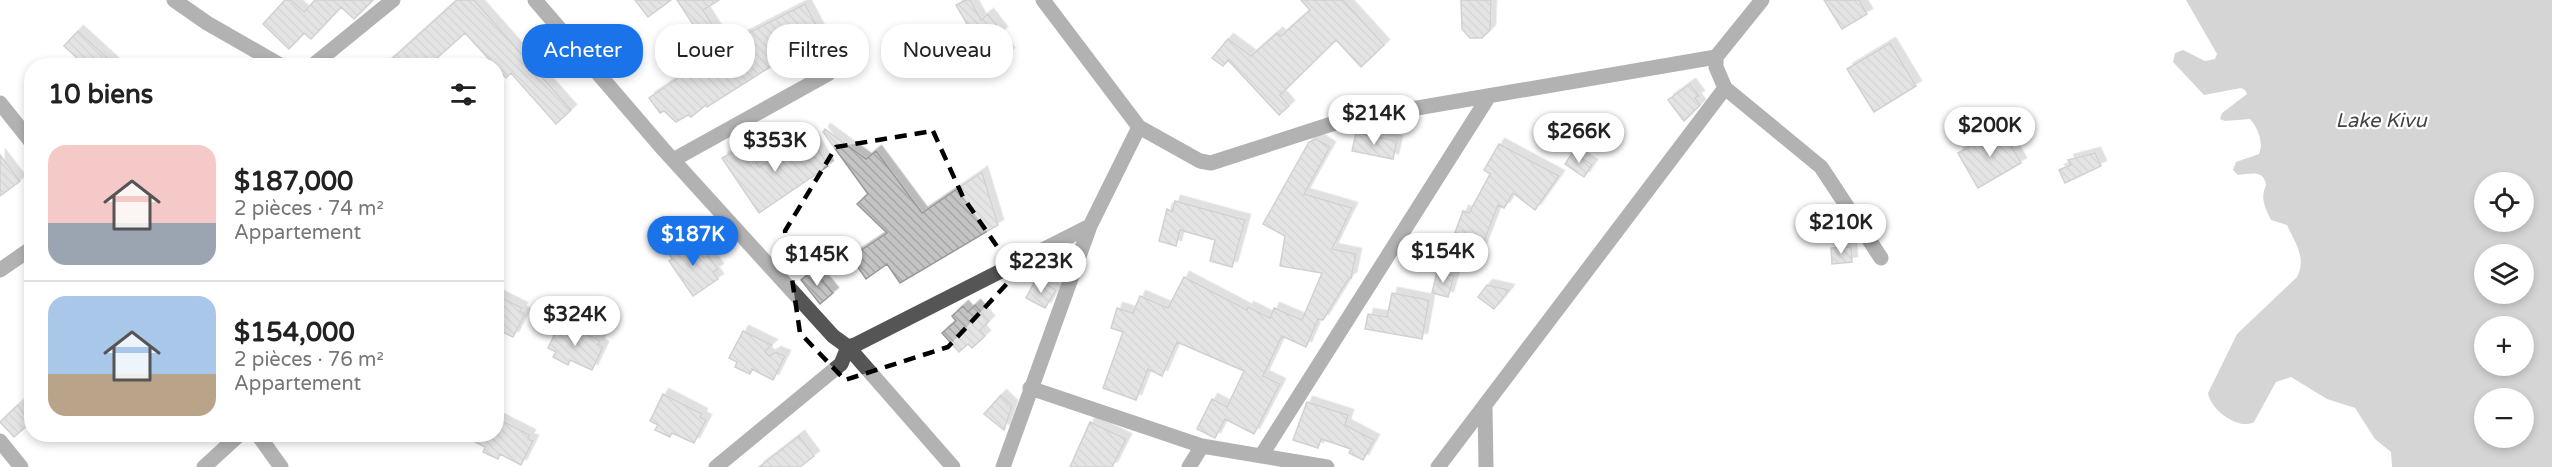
<!DOCTYPE html>
<html lang="fr">
<head>
<meta charset="utf-8">
<style>
  :root { --surface:#fff; --page:#f6f6f6; --text:#222; --muted:#767676; --line:#e0e0e0; --accent:#1a73e8 }
  body { margin:0; font-family:"Varela Round",sans-serif; background:var(--page); color:var(--text); height:100vh; display:flex; flex-direction:column; font-size:22px; white-space:nowrap }
  * { box-sizing:border-box; margin:0 }
  p { font-size:20px; color:var(--muted) }
  .icon { flex:none; width:33px; height:33px; fill:none; stroke:currentColor; stroke-width:2; stroke-linecap:round; stroke-linejoin:round }
  .map { position:relative; flex:1; overflow:hidden }
  .details { position:absolute; left:24px; top:58px; width:480px; height:384px; display:flex; flex-direction:column; background:var(--surface); border-radius:24px; box-shadow:0 3px 9px #0003 }
  .details>* { flex:none }
  .guide { position:absolute; left:522px; top:24px; width:570px; height:54px; display:flex; gap:12px }
  .buttons { position:absolute; left:2474px; top:172px; display:grid; gap:12px }
  .buttons a { display:grid; place-items:center; width:60px; height:60px; border-radius:50%; background:var(--surface); box-shadow:0 3px 9px #0003; font-size:30px }
  .price { position:absolute; translate:-50% -51px; padding:0 14px; border-radius:21px; background:#fff; color:#222; font-size:20px; line-height:39px; filter:drop-shadow(0 2px 3px #0008) }
  .price::after { content:''; position:absolute; left:50%; top:36px; width:18px; height:14px; margin-left:-9px; background:inherit; clip-path:polygon(0 0,100% 0,50% 100%) }
  .price.active { background:var(--accent); color:#fff }
  ul { padding:0; list-style:none }
  li { display:flex; align-items:center; gap:18px; height:150px; padding:0 24px }
  li+li { border-top:2px solid var(--line) }
  li span { display:grid; place-items:center; flex:none; width:168px; height:120px; border-radius:18px; color:#555 }
  li>.icon { margin-inline-start:auto }
  span .icon { width:72px; height:72px; fill:#fffc; stroke-width:1 }
  li b { font-size:26px }
  h2 { display:flex; justify-content:space-between; align-items:center; height:72px; padding:0 24px; font-size:26px }
  .chip { padding:0 21px; border-radius:24px; background:var(--surface); box-shadow:0 3px 9px #0003; font-size:21px; line-height:54px }
  .chip.active { background:var(--accent); color:#fff }
  .map>svg:first-child { display:block }
</style>
</head>
<body>
<div class="map">
<svg width="2552" height="467" viewBox="0 0 2552 467">
  <defs>
    <pattern id="building-back-hatch" width="6" height="6" patternUnits="userSpaceOnUse" patternTransform="scale(1.5)"><rect width="6" height="6" fill="#c4c4c4"/><path d="M-1 5l2 2M0 0l6 6M5-1l2 2" fill="none" stroke="#a7a7a7"/></pattern>
    <filter id="shadow"><feDropShadow dx="5.5" dy="-5.5" stdDeviation="0" flood-color="#0004"/></filter>
  </defs>
  <rect width="100%" height="100%" fill="#fff"/>
  <path fill="#a3a3a3" fill-rule="evenodd" d="M2186,0H2552V467H2392L2391,452L2375,439L2355,408L2327,399L2291,377L2276,382L2254,422C2238,431 2210,409 2208,393L2237,334L2297,277C2307,258 2295,243 2287,225L2271,220C2265,207 2260,199 2266,185C2264,169 2250,174 2238,175L2233,170L2236,162L2259,154C2264,143 2258,128 2250,119L2225,121L2220,119L2222,113L2247,94L2245,90L2241,88L2204,95L2173,62L2175,53L2183,50L2205,61L2215,59L2217,54ZM2484,183H2523V222H2484ZM2484,255H2523V294H2484ZM2484,327H2523V366H2484ZM2484,399H2523V438H2484Z"/>
  <path fill="url(#building-back-hatch)" stroke="#999" stroke-width="1.5" filter="url(#shadow)" d="M285,0H291L304,12L315,0H373L354,19L341,7L311,39L304,33L289,49L263,24Z
    M457,0H474L571,110L556,124L511,73L506,78L465,33L428,66H384Z
    M635,0H671L648,17Z
    M677,0H719L703,10L725,45L805,4L827,46L798,61L794,52L707,107L706,105L691,117L688,115L676,122L664,111L660,113L649,98L707,58L695,39L700,35Z
    M966,0H970L981,20L988,14L1002,32L996,37L1009,53L986,72L960,40L971,31L956,5Z
    M1301,0H1343L1384,45L1361,67L1336,40L1280,95L1289,106L1279,115L1228,60L1223,66L1212,58L1228,39L1251,56L1277,33L1281,36L1310,10Z
    M1461,0H1491L1490,30L1482,38H1470L1462,29Z
    M1824,0H1859L1867,14L1842,29Z
    M78,31L116,66H86L64,46Z
    M1890,43L1916,86L1874,112L1847,69Z
    M1690,84L1699,96L1695,98L1700,105L1684,121L1668,100Z
    M2001,128L2021,163L1978,188L1958,153Z
    M825,129L866,159L876,151L922,213L982,172L998,225L900,283L887,264L866,279L851,257L887,233L857,204L868,194L823,132Z
    M1356,133L1397,141L1393,159L1352,151Z
    M812,138L828,166L759,213L722,158L746,145L759,167Z
    M1316,139L1330,147L1304,194L1352,208L1332,249L1356,254L1351,278H1349L1323,320L1318,319L1306,347L1282,336L1263,376L1280,384L1254,434L1225,419L1215,438L1197,429L1212,399L1227,407L1244,371L1177,342L1162,376L1148,369L1136,400L1103,388L1123,332L1111,328L1117,308L1133,313L1140,296L1168,308L1184,277L1247,310L1248,307L1270,318L1274,308L1302,320L1322,273L1280,266L1285,236L1263,224L1309,142Z
    M1499,144L1559,176L1535,210L1513,193L1504,208L1498,205L1478,257L1450,246L1463,211L1469,213L1490,174L1484,170Z
    M1573,152L1592,165L1584,177L1565,164Z
    M2095,153L2101,166L2065,183L2059,170L2071,165L2068,160Z
    M0,155L20,181L0,196Z
    M1175,201L1245,220L1232,267L1210,261L1215,240L1180,230L1176,246L1159,241L1167,209L1172,212Z
    M690,239L704,258L708,255L718,269L713,272L718,279L693,296L669,261L672,259L669,254Z
    M1851,247L1852,262L1832,264L1831,248Z
    M814,270L833,293L820,304L801,280Z
    M1437,272L1454,276L1448,297L1432,293Z
    M1036,279L1056,290L1045,308L1026,298Z
    M1487,285L1509,290L1494,309L1478,297Z
    M1392,293L1429,300L1422,339L1365,329L1368,314L1387,317Z
    M496,295L522,308L520,311L525,314L513,337L496,329Z
    M975,305L989,321L980,330L985,336L972,348L968,344L959,352L942,333L956,321L952,316L963,306L968,312Z
    M561,321L600,341L598,344L603,347L592,370L570,360L568,365L553,357L556,352L548,348Z
    M743,331L772,345L765,351L769,356L776,352L785,356L773,380L752,369L750,374L735,367L737,362L729,358Z
    M663,394L702,414L700,417L706,420L694,443L672,433L670,437L655,430L658,425L650,421Z
    M1001,395L1012,406L1004,430L984,414Z
    M1307,402L1348,415L1345,425L1374,440L1363,460L1349,453L1351,449L1321,439L1318,448L1293,440Z
    M18,405L30,423L14,437L0,422Z
    M496,418L530,435L528,439L533,441L521,465L500,454L498,459L483,452L485,447L462,435H496Z
    M1090,422L1126,439L1112,467H1070Z
    M799,436L814,456L800,467H759Z"/>
  <g fill="none" stroke-linecap="round" stroke-linejoin="round">
    <path stroke="#555" stroke-width="15" d="M174,0L207,23L282,66
      M535,0L663,149L833,336L848,347L857,344L1090,226
      M1043,0L1139,127L1200,161L1211,163L1341,121L1716,57
      M1762,0L1716,57V67L1725,88L1821,167L1881,258
      M312,66L393,0
      M0,103L32,143
      M673,160L828,74
      M0,270L32,248
      M1030,388L1202,446L1327,467
      M1485,406L1486,467
      M258,435L281,467
      M0,441L21,467
      M1261,456L1489,96
      M204,467L239,435
      M716,467L841,364L848,347L953,467
      M1003,467L1090,226L1139,127
      M1189,467L1202,446
      M1438,467L1725,88"/>
  </g>
  <path d="M0 0H2552V467H0ZM933,131L963,197L1016,274L948,347L845,380L800,333L785,231L836,147Z" fill="#fff" fill-opacity=".55" fill-rule="evenodd"/>
  <path fill="none" stroke="#000" stroke-width="4.5" stroke-dasharray="12 8" stroke-linejoin="round" d="M933,131L963,197L1016,274L948,347L845,380L800,333L785,231L836,147Z"/>
  <g text-anchor="middle" stroke-width="4.5" stroke-linejoin="round" paint-order="stroke">
    <g font-size="20" font-style="italic" fill="#444" stroke="#fff">
      <text x="2381" y="127">Lake Kivu</text>
    </g>
  </g>
</svg>
<div class="buttons">
<a><svg class="icon" aria-label="locate" viewBox="0 0 24 24"><circle cx="12" cy="12" r="6"/><path d="M12 2v4M12 18v4M2 12h4M18 12h4"/></svg></a>
<a><svg class="icon" aria-label="layers" viewBox="0 0 24 24"><path d="M12 4l9 5-9 5-9-5zM3 14l9 5 9-5"/></svg></a>
<a>+</a>
<a>−</a>
</div>
<b class="price" style="left:1374px;top:146px">$214K</b>
<b class="price" style="left:1990px;top:158px">$200K</b>
<b class="price" style="left:1579px;top:164px">$266K</b>
<b class="price" style="left:775px;top:173px">$353K</b>
<b class="price" style="left:1841px;top:255px">$210K</b>
<b class="price active" style="left:693px;top:267px">$187K</b>
<b class="price" style="left:1443px;top:284px">$154K</b>
<b class="price" style="left:817px;top:287px">$145K</b>
<b class="price" style="left:1041px;top:294px">$223K</b>
<b class="price" style="left:575px;top:347px">$324K</b>
<div class="guide">
<a class="chip active">Acheter</a>
<a class="chip">Louer</a>
<a class="chip">Filtres</a>
<a class="chip">Nouveau</a>
</div>
<section class="details">
<h2>10 biens<svg class="icon" aria-label="filters" viewBox="0 0 24 24"><path d="M4 7h16M4 17h16"/><circle cx="9" cy="7" r="2"/><circle cx="15" cy="17" r="2"/></svg></h2>
<ul>
<li><span style="background:linear-gradient(#f6c9c9 65%,#9aa5b1 0)"><svg class="icon" aria-label="home" viewBox="0 0 24 24"><path d="M3 11l9-7 9 7M6 9v11h12V9"/></svg></span><div><b>$187,000</b><p>2 pièces · 74 m²</p><p>Appartement</p></div></li>
<li><span style="background:linear-gradient(#a9c7e8 65%,#b9a48a 0)"><svg class="icon" aria-label="home" viewBox="0 0 24 24"><path d="M3 11l9-7 9 7M6 9v11h12V9"/></svg></span><div><b>$154,000</b><p>2 pièces · 76 m²</p><p>Appartement</p></div></li>
</ul>
</section>
</div>
</body>
</html>
